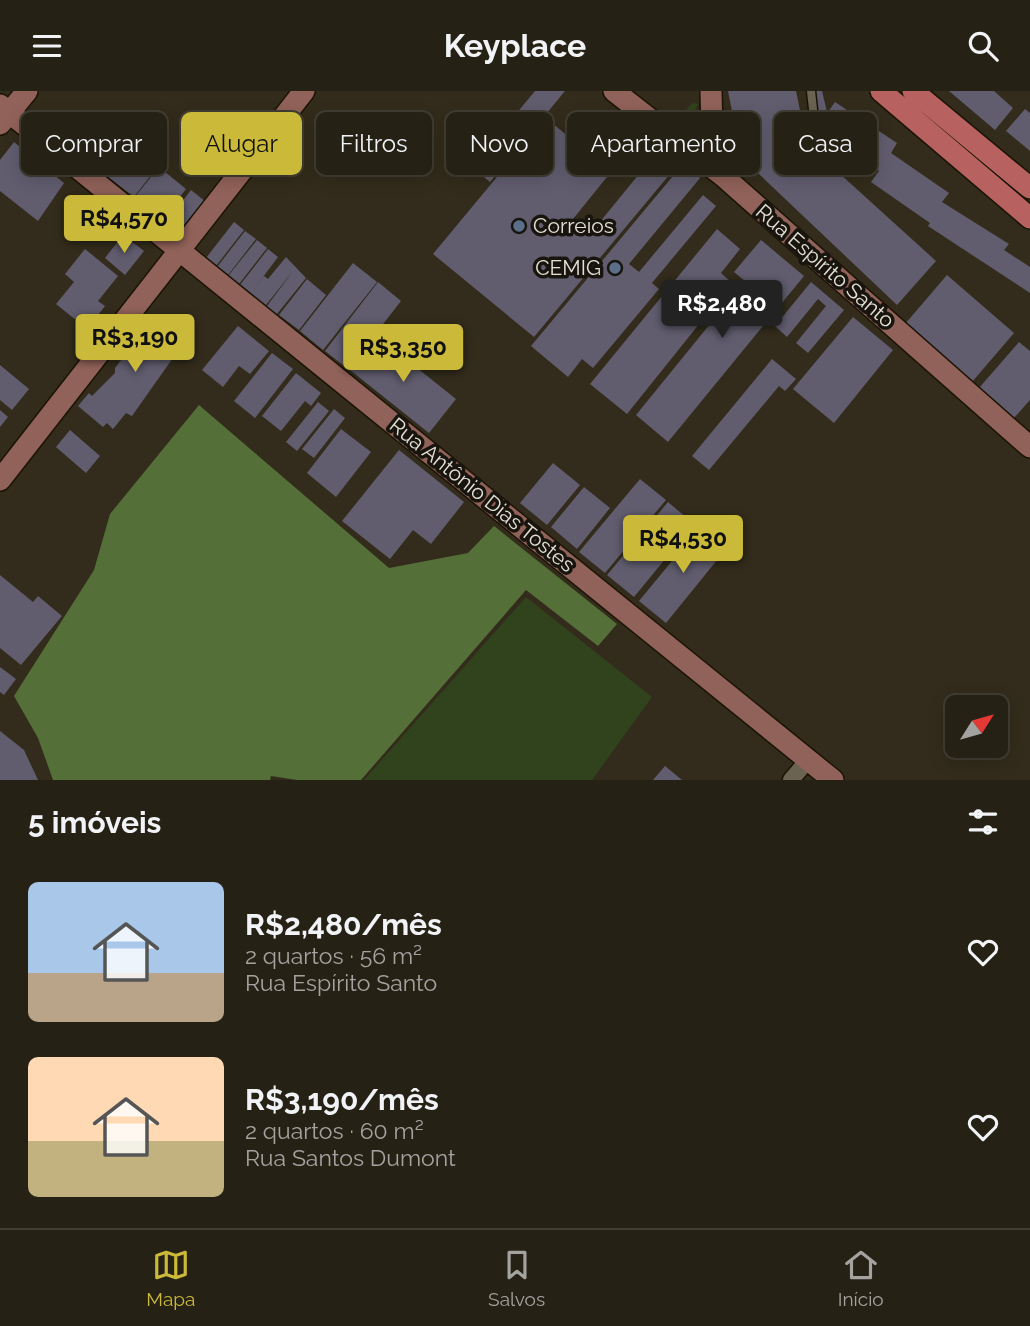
<!DOCTYPE html>
<html lang="pt">
<head>
<meta charset="utf-8">
<style>
  :root { --surface:#262115; --page:#322e22; --text:#f1f3f6; --muted:#a4a3a0; --line:#423e34; --accent:#cbba39 }
  body { margin:0; font-family:Raleway,sans-serif; background:var(--page); color:var(--text); height:100vh; display:flex; flex-direction:column; font-size:26px; white-space:nowrap }
  * { box-sizing:border-box; margin:0 }
  p { font-size:23px; color:var(--muted) }
  .icon { flex:none; width:38px; height:38px; fill:none; stroke:currentColor; stroke-width:2; stroke-linecap:round; stroke-linejoin:round }
  .map { position:relative; height:689px; overflow:hidden }
  .drawer { display:flex; flex-direction:column; background:var(--surface); flex:1 }
  .drawer>* { flex:none }
  .top-card { position:absolute; left:21px; top:21px; width:989px; height:63px; display:flex; gap:14px }
  .needle { width:46px; rotate:53deg }
  .tools { position:absolute; left:945px; top:604px; display:grid; gap:14px }
  .tools a { display:grid; place-items:center; width:63px; height:63px; border-radius:10px; background:var(--surface); box-shadow:0 4px 18px #0003,0 0 0 2px var(--line); font-size:35px }
  .price { position:absolute; translate:-50% -60px; padding:0 16px; border-radius:7px; background:var(--accent); color:#111; font-size:23px; line-height:46px; filter:drop-shadow(0 2px 4px #0008) }
  .price::after { content:''; position:absolute; left:50%; top:42px; width:21px; height:16px; margin-left:-10px; background:inherit; clip-path:polygon(0 0,100% 0,50% 100%) }
  .price.active { background:#222; color:#fff }
  ul { padding:0; list-style:none }
  li { display:flex; align-items:center; gap:21px; height:175px; padding:0 28px }
  li span { display:grid; place-items:center; flex:none; width:196px; height:140px; border-radius:10px; color:#555 }
  li>.icon { margin-inline-start:auto }
  span .icon { width:84px; height:84px; fill:#fffc; stroke-width:1 }
  li b { font-size:30px }
  h2 { display:flex; justify-content:space-between; align-items:center; height:84px; padding:0 28px; font-size:30px }
  .tag { padding:0 24px; border-radius:10px; background:var(--surface); box-shadow:0 4px 18px #0003,0 0 0 2px var(--line); font-size:24px; line-height:63px }
  .tag.active { background:var(--accent); color:#111 }
  header { display:flex; justify-content:space-between; align-items:center; height:91px; padding:0 28px; background:var(--surface); font-size:32px; font-weight:700 }
  .tabs { display:flex; justify-content:space-around; align-items:center; height:98px; border-top:2px solid var(--line); background:var(--surface); font-size:19px; color:var(--muted) }
  .tabs a { display:grid; justify-items:center; gap:4px }
  .tabs .active { color:var(--accent) }
  .map>svg:first-child { display:block }
</style>
</head>
<body>
<header><svg class="icon" aria-label="menu" viewBox="0 0 24 24"><path d="M4 6h16M4 12h16M4 18h16"/></svg>Keyplace<svg class="icon" aria-label="search" viewBox="0 0 24 24"><circle cx="10" cy="10" r="6"/><path d="M15 15l6 6"/></svg></header>
<div class="map">
<svg width="1030" height="689" viewBox="0 0 1030 689">
  <rect width="100%" height="100%" fill="#332c1c"/>
  <path fill="#31431c" d="M692,12L698,13L695,20L684,28L668,24L683,23Z
    M526,506L652,606L592,689H364Z"/>
  <path fill="#556f38" d="M199,314L389,477L468,462L494,435L617,533L598,555L526,499L361,689H297L271,685L270,689H53L38,647L14,605L94,479L110,423Z"/>
  <path fill="#615d6f" d="M535,0H565L490,91L472,76Z
    M728,0H796L807,53L936,170L897,214L741,66Z
    M811,0H822L827,21L816,23Z
    M949,0H994L1013,17L995,39Z
    M835,11L897,52L891,62L949,102L942,111L1009,153L1004,159L1030,176V202L928,135L930,132L871,91L879,80L816,38Z
    M1025,18L1030,22V60L1006,40Z
    M546,27L611,81L573,128L591,142L661,56L680,71L534,246L433,163Z
    M102,30L129,52L105,83L78,61Z
    M14,51L64,92L38,130L0,100V69Z
    M130,53L158,75L134,106L106,84Z
    M683,73L700,87L629,173L639,181L703,104L716,115L652,192L659,198L593,277L582,268L568,286L531,255Z
    M159,76L186,98L162,129L134,107Z
    M191,99L211,115L184,150L164,134Z
    M234,131L244,139L216,175L206,167Z
    M717,138L740,158L721,182L732,192L627,323L590,293Z
    M245,140L256,148L228,184L217,176Z
    M123,144L144,160L125,184L105,167Z
    M257,149L267,157L239,193L228,185Z
    M761,149L804,185L668,351L636,324L745,190L734,181Z
    M85,158L118,185L98,210L105,215L87,238L56,213L74,191L65,183Z
    M268,158L278,166L254,198L264,185L268,188L286,166L306,187L277,223L267,215L293,180L266,214L240,194Z
    M353,172L377,191L323,259L300,240Z
    M947,184L1014,242L972,291L905,233Z
    M307,188L326,204L299,239L279,224Z
    M378,191L401,210L348,278L325,260Z
    M811,191L844,219L808,262L796,252L826,215L818,208L787,246L775,235Z
    M157,223L187,247L132,325L126,322L113,338L107,332L103,336L78,315L89,302L92,305L115,282V277Z
    M853,226L893,259L834,332L793,298Z
    M238,235L269,260L250,283L239,275L223,296L202,279Z
    M377,245L456,308L429,342L350,279Z
    M1019,251L1030,260V309L1014,327L979,297Z
    M272,262L293,278L255,327L234,310Z
    M772,268L796,288L785,300L779,295L709,379L692,365Z
    M0,274L29,298L12,319L0,309Z
    M296,282L321,302L311,315L305,310L281,340L262,325Z
    M318,311L329,320L297,360L286,351Z
    M334,318L345,327L314,367L302,358Z
    M0,319L8,326L0,336Z
    M341,338L371,361L336,406L307,382Z
    M70,339L100,365L86,382L56,356Z
    M399,359L464,411L431,453L413,439L390,468L342,430Z
    M553,372L580,394L547,434L520,412Z
    M640,388L666,409L605,482L579,461Z
    M584,396L610,417L577,458L551,436Z
    M668,411L694,433L634,506L607,484Z
    M700,436L726,458L666,532L639,510Z
    M0,484L33,511L38,505L62,525L21,574L0,557Z
    M0,576L16,588L4,604L0,601Z
    M0,640L24,659L38,689H0Z
    M665,675L682,689H653Z"/>
  <g fill="none" stroke-linecap="round" stroke-linejoin="round">
    <g stroke="#1b1405" stroke-width="11">
      <path id="lane" d="M811,0L816,46"/>
    </g>
    <g stroke="#1b1405" stroke-width="19">
      <path id="street" d="M791,689L808,669"/>
    </g>
    <g stroke="#1b1405" stroke-width="24">
      <path id="secondary" d="M614,0L723,85L1030,356
        M711,0L712,38L723,85
        M0,14L833,689
        M0,33L27,0
        M0,389L304,0"/>
    </g>
    <g stroke="#1b1405" stroke-width="24">
      <path id="primary" d="M881,0L1030,127
        M913,0L1030,97"/>
    </g>
    <use href="#lane" stroke="#6a6351" stroke-width="8"/>
    <use href="#street" stroke="#6a6351" stroke-width="16"/>
    <use href="#secondary" stroke="#916259" stroke-width="21"/>
    <use href="#primary" stroke="#b76261" stroke-width="21"/>
  </g>
  <g fill="#5c6f8a" stroke="#18150e" stroke-width="2.5">
    <circle cx="519" cy="135" r="7"/>
    <circle cx="615" cy="177" r="7"/>
  </g>
  <g text-anchor="middle" stroke-width="7" stroke-linejoin="round" paint-order="stroke">
    <g font-size="21" fill="#e5e0d6" stroke="#18150e" text-anchor="start">
      <text x="533" y="142">Correios</text>
      <text x="601" y="184" text-anchor="end">CEMIG</text>
    </g>
    <g font-size="21" fill="#e5e0d6" stroke="#18150e">
      <text transform="translate(825 175) rotate(41)" y="7">Rua Espírito Santo</text>
      <text transform="translate(482 404) rotate(39)" y="7">Rua Antônio Dias Tostes</text>
    </g>
  </g>
</svg>
<div class="tools">
<a><svg class="needle" viewBox="-14 -14 28 28"><path d="M0-13l5 13h-10z" fill="#e53935"/><path d="M0 13l5-13h-10z" fill="#a4a3a0"/></svg></a>
</div>
<b class="price" style="left:124px;top:164px">R$4,570</b>
<b class="price active" style="left:722px;top:249px">R$2,480</b>
<b class="price" style="left:135px;top:283px">R$3,190</b>
<b class="price" style="left:403px;top:293px">R$3,350</b>
<b class="price" style="left:683px;top:484px">R$4,530</b>
<div class="top-card">
<a class="tag">Comprar</a>
<a class="tag active">Alugar</a>
<a class="tag">Filtros</a>
<a class="tag">Novo</a>
<a class="tag">Apartamento</a>
<a class="tag">Casa</a>
</div>
</div>
<section class="drawer">
<h2>5 imóveis<svg class="icon" aria-label="filters" viewBox="0 0 24 24"><path d="M4 7h16M4 17h16"/><circle cx="9" cy="7" r="2"/><circle cx="15" cy="17" r="2"/></svg></h2>
<ul>
<li><span style="background:linear-gradient(#a9c7e8 65%,#b9a48a 0)"><svg class="icon" aria-label="home" viewBox="0 0 24 24"><path d="M3 11l9-7 9 7M6 9v11h12V9"/></svg></span><div><b>R$2,480/mês</b><p>2 quartos · 56 m²</p><p>Rua Espírito Santo</p></div><svg class="icon" aria-label="heart" viewBox="0 0 24 24"><path d="M12 20l-8-8c-3-5 5-10 8-4 3-6 11-1 8 4z"/></svg></li>
<li><span style="background:linear-gradient(#ffd9b3 60%,#c2b280 0)"><svg class="icon" aria-label="home" viewBox="0 0 24 24"><path d="M3 11l9-7 9 7M6 9v11h12V9"/></svg></span><div><b>R$3,190/mês</b><p>2 quartos · 60 m²</p><p>Rua Santos Dumont</p></div><svg class="icon" aria-label="heart" viewBox="0 0 24 24"><path d="M12 20l-8-8c-3-5 5-10 8-4 3-6 11-1 8 4z"/></svg></li>
</ul>
</section>
<nav class="tabs">
<a class="active"><svg class="icon" aria-label="map" viewBox="0 0 24 24"><path d="M3 6l6-2 6 2 6-2v14l-6 2-6-2-6 2zM9 4v14M15 6v14"/></svg>Mapa</a>
<a><svg class="icon" aria-label="saved" viewBox="0 0 24 24"><path d="M7 4h10v16l-5-4-5 4z"/></svg>Salvos</a>
<a><svg class="icon" aria-label="home" viewBox="0 0 24 24"><path d="M3 11l9-7 9 7M6 9v11h12V9"/></svg>Início</a>
</nav>
</body>
</html>
